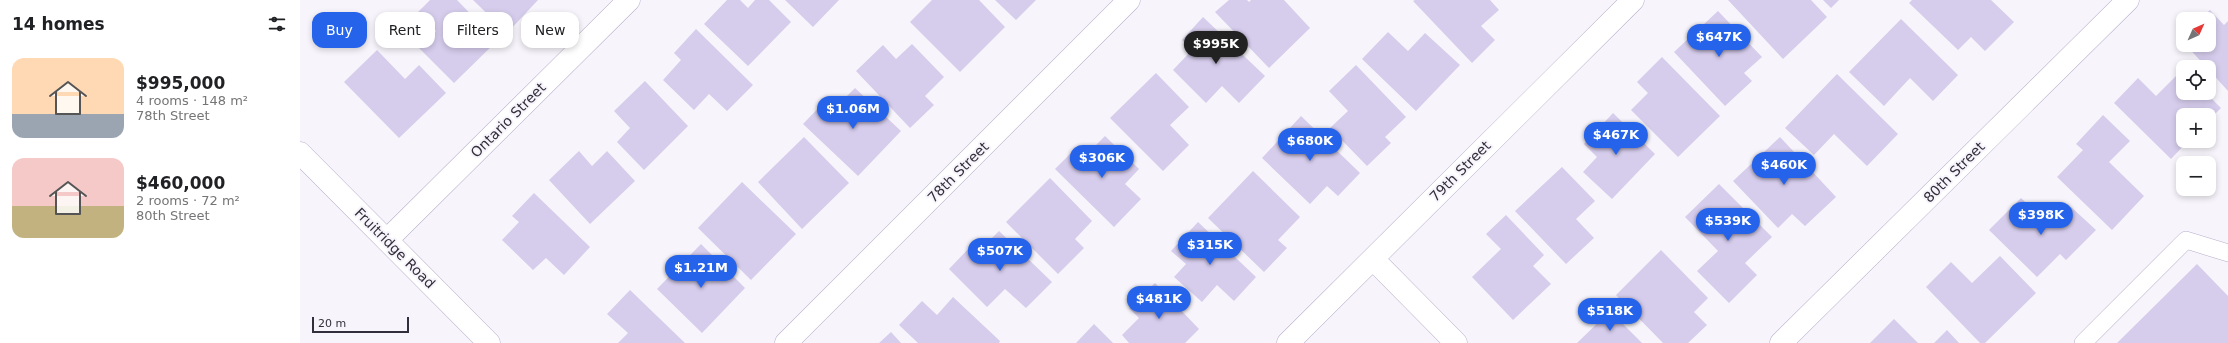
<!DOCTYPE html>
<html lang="en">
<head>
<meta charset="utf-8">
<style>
  :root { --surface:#fff; --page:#f2f2f2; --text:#202124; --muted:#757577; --accent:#2563eb }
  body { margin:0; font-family:"DejaVu Sans",sans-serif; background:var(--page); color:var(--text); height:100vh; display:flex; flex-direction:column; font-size:15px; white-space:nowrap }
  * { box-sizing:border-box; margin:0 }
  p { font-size:13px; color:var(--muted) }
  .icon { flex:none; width:22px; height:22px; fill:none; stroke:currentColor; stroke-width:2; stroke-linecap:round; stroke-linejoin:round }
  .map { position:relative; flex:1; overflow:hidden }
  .drawer { display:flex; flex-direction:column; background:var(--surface); width:300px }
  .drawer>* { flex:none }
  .banner { position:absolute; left:12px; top:12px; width:380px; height:36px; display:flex; gap:8px }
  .needle { width:26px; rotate:45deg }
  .fabs { position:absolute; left:1876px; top:12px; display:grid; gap:8px }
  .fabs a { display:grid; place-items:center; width:40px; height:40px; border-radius:8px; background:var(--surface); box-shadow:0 2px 6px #0003; font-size:20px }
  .scale { position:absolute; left:12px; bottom:10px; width:97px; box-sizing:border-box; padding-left:4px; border:2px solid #332e3b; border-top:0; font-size:11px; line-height:14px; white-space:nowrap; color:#332e3b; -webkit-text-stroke:3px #f7f5fb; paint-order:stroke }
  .price { position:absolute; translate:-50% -34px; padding:0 9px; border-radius:14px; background:var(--accent); color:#fff; font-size:13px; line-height:26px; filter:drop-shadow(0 1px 2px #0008) }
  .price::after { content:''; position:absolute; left:50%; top:24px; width:12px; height:9px; margin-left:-6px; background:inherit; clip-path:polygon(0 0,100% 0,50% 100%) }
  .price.active { background:#222; color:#fff }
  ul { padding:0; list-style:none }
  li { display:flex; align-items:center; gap:12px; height:100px; padding:0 12px }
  li span { display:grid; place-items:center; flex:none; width:112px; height:80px; border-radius:12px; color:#555 }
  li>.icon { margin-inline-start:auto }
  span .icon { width:48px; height:48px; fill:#fffc; stroke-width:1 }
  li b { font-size:17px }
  h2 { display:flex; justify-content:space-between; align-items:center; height:48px; padding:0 12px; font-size:17px }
  .chip { padding:0 14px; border-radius:12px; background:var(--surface); box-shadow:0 2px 6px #0003; font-size:14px; line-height:36px }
  .chip.active { background:var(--accent); color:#fff }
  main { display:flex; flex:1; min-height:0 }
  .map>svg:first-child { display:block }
</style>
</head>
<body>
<main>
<section class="drawer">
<h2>14 homes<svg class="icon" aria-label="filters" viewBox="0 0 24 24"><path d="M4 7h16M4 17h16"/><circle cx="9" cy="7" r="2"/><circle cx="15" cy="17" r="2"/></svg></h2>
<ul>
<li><span style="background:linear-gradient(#ffd9b3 70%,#9aa5b1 0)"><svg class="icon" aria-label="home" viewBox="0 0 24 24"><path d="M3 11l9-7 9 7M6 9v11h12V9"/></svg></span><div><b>$995,000</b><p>4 rooms · 148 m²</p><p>78th Street</p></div></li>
<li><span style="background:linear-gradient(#f6c9c9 60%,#c2b280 0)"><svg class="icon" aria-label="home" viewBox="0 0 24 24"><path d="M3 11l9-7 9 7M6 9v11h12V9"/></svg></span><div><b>$460,000</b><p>2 rooms · 72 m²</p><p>80th Street</p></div></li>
</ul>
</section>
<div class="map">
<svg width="1928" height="343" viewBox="0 0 1928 343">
  <rect width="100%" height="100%" fill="#f7f5fb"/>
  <path fill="#d6ccec" d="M130,0H157L197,41L154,83L119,48L136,31L118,12Z
    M173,0H238L207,33Z
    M427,0H440L448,8L455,0H469L491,22L448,66L404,24Z
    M485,0H539L513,27Z
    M632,0H679L705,27L660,72L610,22Z
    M695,0H736L716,20Z
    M929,0H947L949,2L951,0H984L1010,28L969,68L915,12Z
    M1115,0H1190L1199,10L1181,26L1195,40L1172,63L1113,1Z
    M1428,0H1511L1527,17L1483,59Z
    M1523,0H1539L1531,8Z
    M1612,0H1691L1714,22L1685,51L1671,37L1658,50L1609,3Z
    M1910,10L1924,25L1928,21V91L1909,70V67H1906L1886,45H1909V19H1900Z
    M1418,11L1462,57L1444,73L1452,81L1425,106L1374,52Z
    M903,17L965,76L939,103L922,86L906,103L873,70L892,50L882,40Z
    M1601,19L1658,75L1633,101L1610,78L1584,106L1549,72Z
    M396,29L453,85L427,111L409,94L394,110L363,80L381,60L374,53Z
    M1088,32L1108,51L1125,33L1160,65L1116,111L1062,59Z
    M612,44L644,77L625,96L634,105L610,128L556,71L583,45L596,59Z
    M77,50L105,79L119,65L146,93L99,138L44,82Z
    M1362,57L1420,116L1378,157L1331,110L1348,93L1337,82Z
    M1056,65L1106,117L1085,137L1091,143L1067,166L1030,128L1048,111L1029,91Z
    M1883,69V93H1906L1921,108L1909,120V115H1883V141H1888L1871,159L1814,103L1838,78L1856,96Z
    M856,73L889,107L870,125L889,145L863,171L810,118Z
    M1537,74L1598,134L1567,166L1534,134L1514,155L1485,128Z
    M345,81L388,126L344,170L317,142L330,128L314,111Z
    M555,88L601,131L558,176L503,124L529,97L538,105Z
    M1313,113L1355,154L1312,199L1283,172L1297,157L1284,144Z
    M1803,115L1830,141L1809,162L1844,196L1812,230L1757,177L1783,150L1776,144Z
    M1001,116L1060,173L1038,196L1027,186L1010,204L962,158Z
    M805,136L839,169L825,184L841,199L814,227L755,169L779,145L788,153Z
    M504,137L549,183L502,229L458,182Z
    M1480,137L1536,197L1505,226L1492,214L1478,228L1433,181Z
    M279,151L292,166L307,151L335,181L290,224L249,180Z
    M1262,167L1295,201L1276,219L1294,238L1266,264L1215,211Z
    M953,171L1000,217L978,240L987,248L964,272L908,218Z
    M750,178L792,221L775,239L784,248L758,274L706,222Z
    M442,182L496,234L451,280L398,228Z
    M1419,184L1472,237L1445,263L1457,275L1429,303L1397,271L1418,251L1385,217Z
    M234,193L290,247L264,275L246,258L233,270L202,240L219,222L212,216Z
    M1721,198L1751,227L1771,207L1796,230L1766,260L1760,254L1737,277L1689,230Z
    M1206,215L1244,255L1233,266L1251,284L1213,320L1172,277L1201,249L1186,234Z
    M898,222L956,277L934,301L917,285L902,302L874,277L886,264L871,251Z
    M699,231L752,282L726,308L705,289L687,307L649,269L671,246L678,252Z
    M401,244L445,288L402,333L357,289Z
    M1361,250L1408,298L1394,312L1407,325L1388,343H1363L1316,295Z
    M1700,256L1736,293L1685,343H1680L1626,287L1651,262L1672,283Z
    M1897,264L1928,296V343H1817Z
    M855,283L899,329L885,343H829L822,335L839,318L829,308Z
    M330,290L385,343H318L328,333L307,314Z
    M653,297L700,341L699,343H618L599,325L622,301L637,315Z
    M1310,311L1342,343H1277Z
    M1594,319L1618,343H1570Z
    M794,324L813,343H776Z
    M1647,330L1659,343H1634Z
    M591,332L601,343H579Z"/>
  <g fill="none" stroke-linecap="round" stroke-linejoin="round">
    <g stroke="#b9aecd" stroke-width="18">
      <path id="lane" d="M1783,343L1886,240L1928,253"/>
    </g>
    <g stroke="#b9aecd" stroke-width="23">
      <path id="street" d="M87,240L329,0
        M1073,259L1156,343
        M486,343L829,0
        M988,343L1333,0
        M1481,343L1828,0"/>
    </g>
    <g stroke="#b9aecd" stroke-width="23">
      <path id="secondary" d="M0,153L189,343"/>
    </g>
    <use href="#lane" stroke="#fff" stroke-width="17"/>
    <use href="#street" stroke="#fff" stroke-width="22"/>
    <use href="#secondary" stroke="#fff" stroke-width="22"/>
  </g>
  <g text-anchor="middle" stroke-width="4" stroke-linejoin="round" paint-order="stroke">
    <g font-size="14" fill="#332e3b" stroke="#f7f5fb">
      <text transform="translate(208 120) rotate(-45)" y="5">Ontario Street</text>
      <text transform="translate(1160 171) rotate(-45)" y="5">79th Street</text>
      <text transform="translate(658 172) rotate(-45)" y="5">78th Street</text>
      <text transform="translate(1654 172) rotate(-45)" y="5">80th Street</text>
      <text transform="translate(95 248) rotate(45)" y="5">Fruitridge Road</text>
    </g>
  </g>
</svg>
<div class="fabs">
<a><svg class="needle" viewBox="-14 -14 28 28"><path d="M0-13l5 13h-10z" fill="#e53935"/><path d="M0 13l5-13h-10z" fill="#757577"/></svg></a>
<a><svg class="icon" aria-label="locate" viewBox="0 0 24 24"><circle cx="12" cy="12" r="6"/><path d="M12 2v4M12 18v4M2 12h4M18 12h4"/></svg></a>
<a>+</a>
<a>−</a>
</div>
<div class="scale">20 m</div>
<b class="price" style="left:1419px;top:58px">$647K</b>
<b class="price active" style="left:916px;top:65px">$995K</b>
<b class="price" style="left:553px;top:130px">$1.06M</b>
<b class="price" style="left:1316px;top:156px">$467K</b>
<b class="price" style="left:1010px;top:162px">$680K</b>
<b class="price" style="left:802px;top:179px">$306K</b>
<b class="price" style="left:1484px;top:186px">$460K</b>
<b class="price" style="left:1741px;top:236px">$398K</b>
<b class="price" style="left:1428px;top:242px">$539K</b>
<b class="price" style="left:910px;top:266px">$315K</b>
<b class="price" style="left:700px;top:272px">$507K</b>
<b class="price" style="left:401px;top:289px">$1.21M</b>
<b class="price" style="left:859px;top:320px">$481K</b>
<b class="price" style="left:1310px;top:332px">$518K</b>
<div class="banner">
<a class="chip active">Buy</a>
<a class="chip">Rent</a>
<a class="chip">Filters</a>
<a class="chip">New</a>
</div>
</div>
</main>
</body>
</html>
